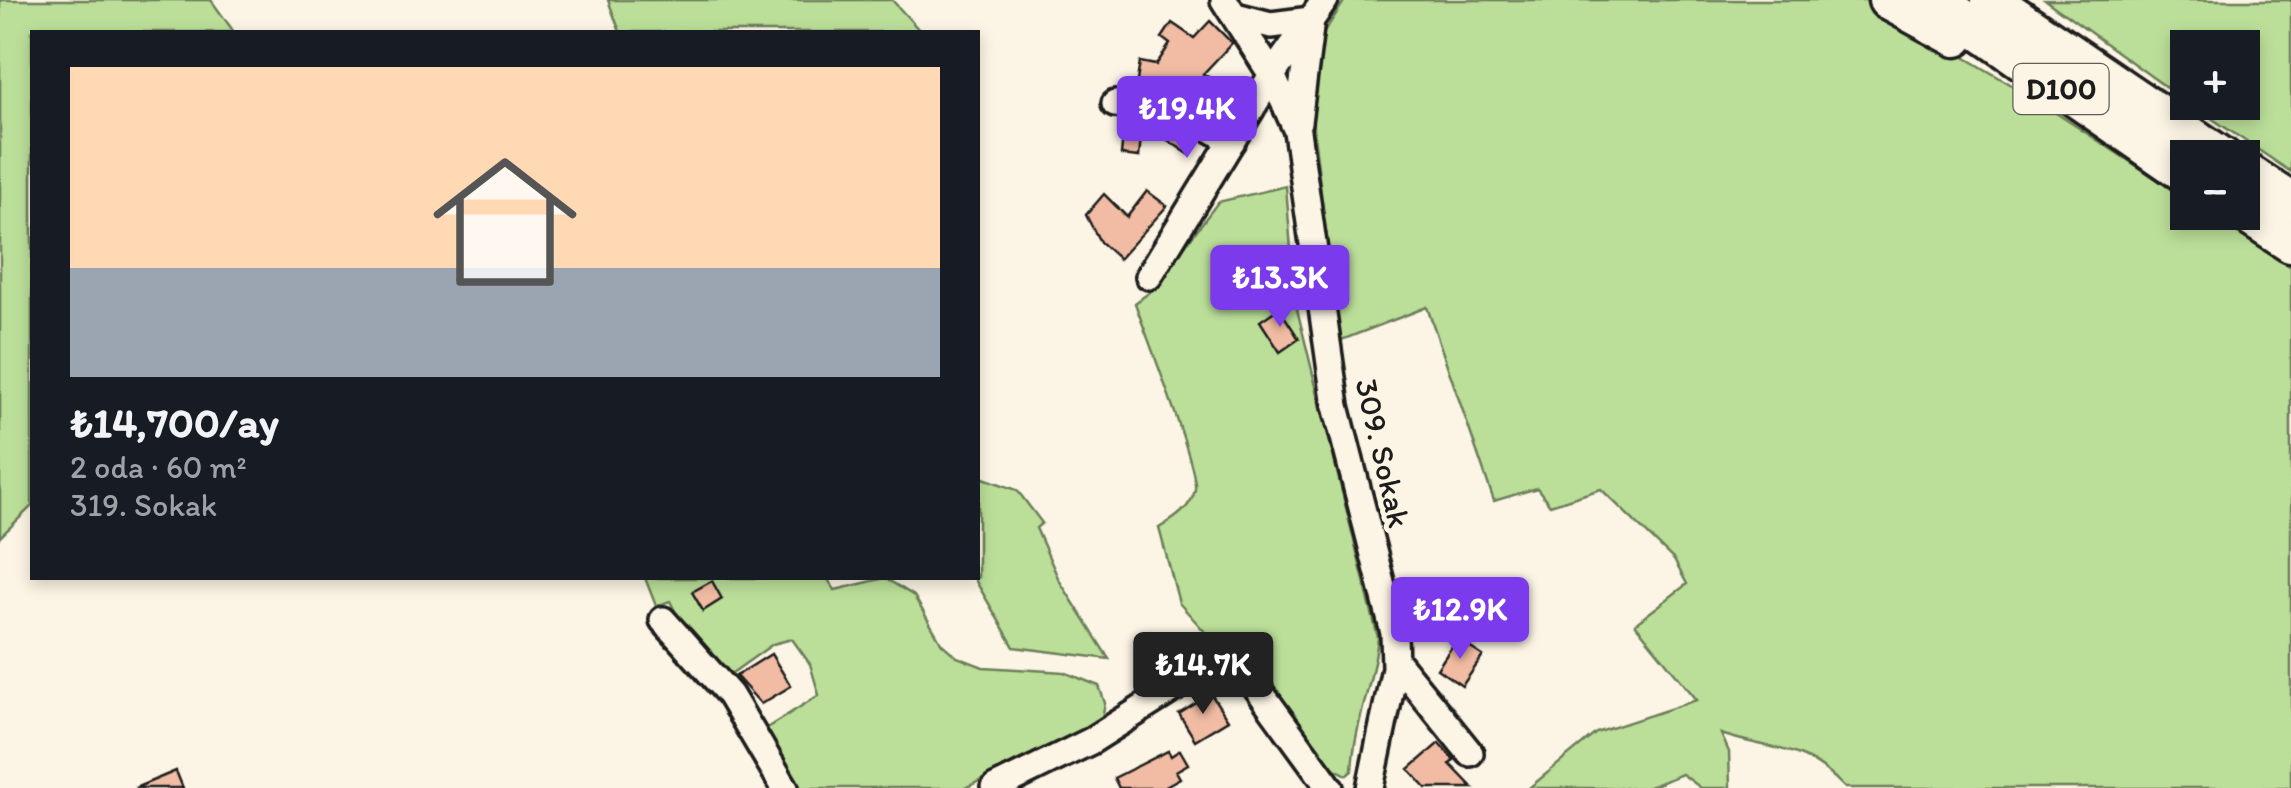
<!DOCTYPE html>
<html lang="tr">
<head>
<meta charset="utf-8">
<style>
  :root { --surface:#171b24; --page:#20242c; --text:#f1f3f6; --muted:#9ea1a6; --accent:#7c3aed }
  body { margin:0; font-family:Itim,sans-serif; background:var(--page); color:var(--text); height:100vh; display:flex; flex-direction:column; font-size:38px; white-space:nowrap }
  * { box-sizing:border-box; margin:0 }
  p { font-size:32px; color:var(--muted) }
  .icon { flex:none; width:55px; height:55px; fill:none; stroke:currentColor; stroke-width:2; stroke-linecap:round; stroke-linejoin:round }
  .map { position:relative; flex:1; overflow:hidden }
  .side { position:absolute; left:30px; top:30px; width:950px; height:550px; display:flex; flex-direction:column; background:var(--surface); border-radius:0px; box-shadow:0 5px 15px #0003 }
  .side>* { flex:none }
  .buttons { position:absolute; left:2170px; top:30px; display:grid; gap:20px }
  .buttons a { display:grid; place-items:center; width:90px; height:90px; border-radius:0px; background:var(--surface); box-shadow:0 5px 15px #0003; font-size:50px }
  .price { position:absolute; translate:-50% -85px; padding:0 22px; border-radius:10px; background:var(--accent); color:#fff; font-size:32px; line-height:65px; filter:drop-shadow(0 2px 5px #0008) }
  .price::after { content:''; position:absolute; left:50%; top:60px; width:30px; height:22px; margin-left:-15px; background:inherit; clip-path:polygon(0 0,100% 0,50% 100%) }
  .price.current { background:#222; color:#fff }
  ul { padding:0; list-style:none }
  li { display:grid; align-content:center; gap:20px; height:530px; padding:0 40px }
  li span { display:grid; place-items:center; height:310px; border-radius:0px; color:#555 }
  li>.icon { margin-inline-start:auto }
  span .icon { width:180px; height:180px; fill:#fffc; stroke-width:1 }
  li b { font-size:42px }
  .map>svg:first-child { display:block }
</style>
</head>
<body>
<div class="map">
<svg width="2291" height="788" viewBox="0 0 2291 788">
  <rect width="100%" height="100%" fill="#fcf5e5"/>
  <filter id="ink" filterUnits="userSpaceOnUse"><feTurbulence type="fractalNoise" baseFrequency=".01" numOctaves="2"/><feDisplacementMap in="SourceGraphic" scale="20" xChannelSelector="R" yChannelSelector="G"/><feConvolveMatrix kernelMatrix="1 2 1 2 8 2 1 2 1" color-interpolation-filters="sRGB"/></filter>
  <g filter="url(#ink)">
    <path fill="#bbdf99" stroke="#6c7e5a" stroke-width="2.5" d="M0,0H211L234,32H32V506L0,537Z
      M608,0H892L921,32H620Z
      M1345,0H1868L2027,94L2187,199L2188,212L2208,213L2291,267V788H1845C1803,743 1775,752 1721,734L1729,752L1730,788H1701L1682,774L1647,788H1529L1596,733L1697,700L1635,624L1687,584L1674,560L1601,489L1550,505L1537,488L1494,501L1427,307L1339,341L1310,102L1321,37Z
      M2045,0H2291V172L2189,103L2242,102V48H2188L2187,102Z
      M1286,186L1295,301L1378,638C1373,684 1354,725 1352,771L1347,775L1322,762L1179,603L1159,528C1174,519 1192,508 1195,489C1198,466 1146,335 1135,303L1150,292L1218,202Z
      M978,476L1017,490L1042,523L1036,528L1059,580L1109,659L1014,647L974,578H978Z
      M645,578H827L835,590L885,578L914,596L942,644L957,657L983,667L1064,672L1099,686L1105,703L1101,723L965,788H797L762,731L819,695L810,664L792,639L773,644L725,678L680,621L670,601L656,606Z"/>
    <path fill="#f1bca3" stroke="#1c1c1c" stroke-width="2.5" d="M1210,21L1232,43L1203,74L1223,85L1211,110L1181,94L1136,87L1140,62L1156,65L1170,44L1162,38L1172,23L1194,38Z
      M1171,126L1199,141L1190,155L1163,137Z
      M1123,136L1141,137L1139,157L1121,155Z
      M1147,191L1167,206L1119,259L1100,242L1086,215L1104,194L1127,217Z
      M1279,308L1299,339L1280,352L1260,321Z
      M712,581L722,599L703,611L692,592Z
      M1457,639L1483,656L1462,686L1437,669Z
      M771,654L791,686L761,704L736,676Z
      M1211,694L1228,720L1195,740L1179,714Z
      M1439,743L1454,760L1450,764L1473,788H1426L1409,769Z
      M1180,750L1188,764L1176,771L1180,778L1162,788H1119L1114,778L1168,751L1171,756Z
      M176,771L183,788H135Z"/>
    <g fill="none" stroke-linecap="round" stroke-linejoin="round">
      <g stroke="#1c1c1c" stroke-width="32">
        <path id="minor" d="M1224,0L1272,75L1297,131L1336,406L1394,633L1395,668L1370,788
          M1236,16L1271,25L1311,20L1298,122
          M1115,104L1179,110L1232,141
          M1149,276L1272,75L1325,0
          M663,620L730,695L785,788
          M1395,660L1470,753
          M995,788L1091,741L1231,652L1330,788"/>
      </g>
      <g stroke="#1c1c1c" stroke-width="45">
        <path id="highway" d="M1888,0L1956,37
          M1936,0L2188,175
          M1991,0L2223,158
          M2242,170L2291,202
          M2242,211L2291,243"/>
      </g>
      <use href="#minor" stroke="#fcf5e5" stroke-width="25"/>
      <use href="#highway" stroke="#fcf5e5" stroke-width="38"/>
    </g>
  </g>
  <g text-anchor="middle" stroke-width="10" stroke-linejoin="round" paint-order="stroke">
    <rect fill="#fcf5e5" stroke="#5f5d58" stroke-width="2.5" x="2013.5" y="64" width="95" height="50" rx="8"/>
    <g font-size="30" font-weight="bold" fill="#1c1c1c">
      <text x="2061" y="99">D100</text>
    </g>
    <g font-size="32" fill="#1c1c1c" stroke="#fcf5e5">
      <text transform="translate(1383 453) rotate(77)" y="11">309. Sokak</text>
    </g>
  </g>
</svg>
<div class="buttons">
<a>+</a>
<a>−</a>
</div>
<b class="price" style="left:1187px;top:161px">₺19.4K</b>
<b class="price" style="left:1280px;top:330px">₺13.3K</b>
<b class="price" style="left:1460px;top:662px">₺12.9K</b>
<b class="price current" style="left:1203px;top:717px">₺14.7K</b>
<section class="side">
<ul>
<li><span style="background:linear-gradient(#ffd9b3 65%,#9aa5b1 0)"><svg class="icon" aria-label="home" viewBox="0 0 24 24"><path d="M3 11l9-7 9 7M6 9v11h12V9"/></svg></span><div><b>₺14,700/ay</b><p>2 oda · 60 m²</p><p>319. Sokak</p></div></li>
</ul>
</section>
</div>
</body>
</html>
